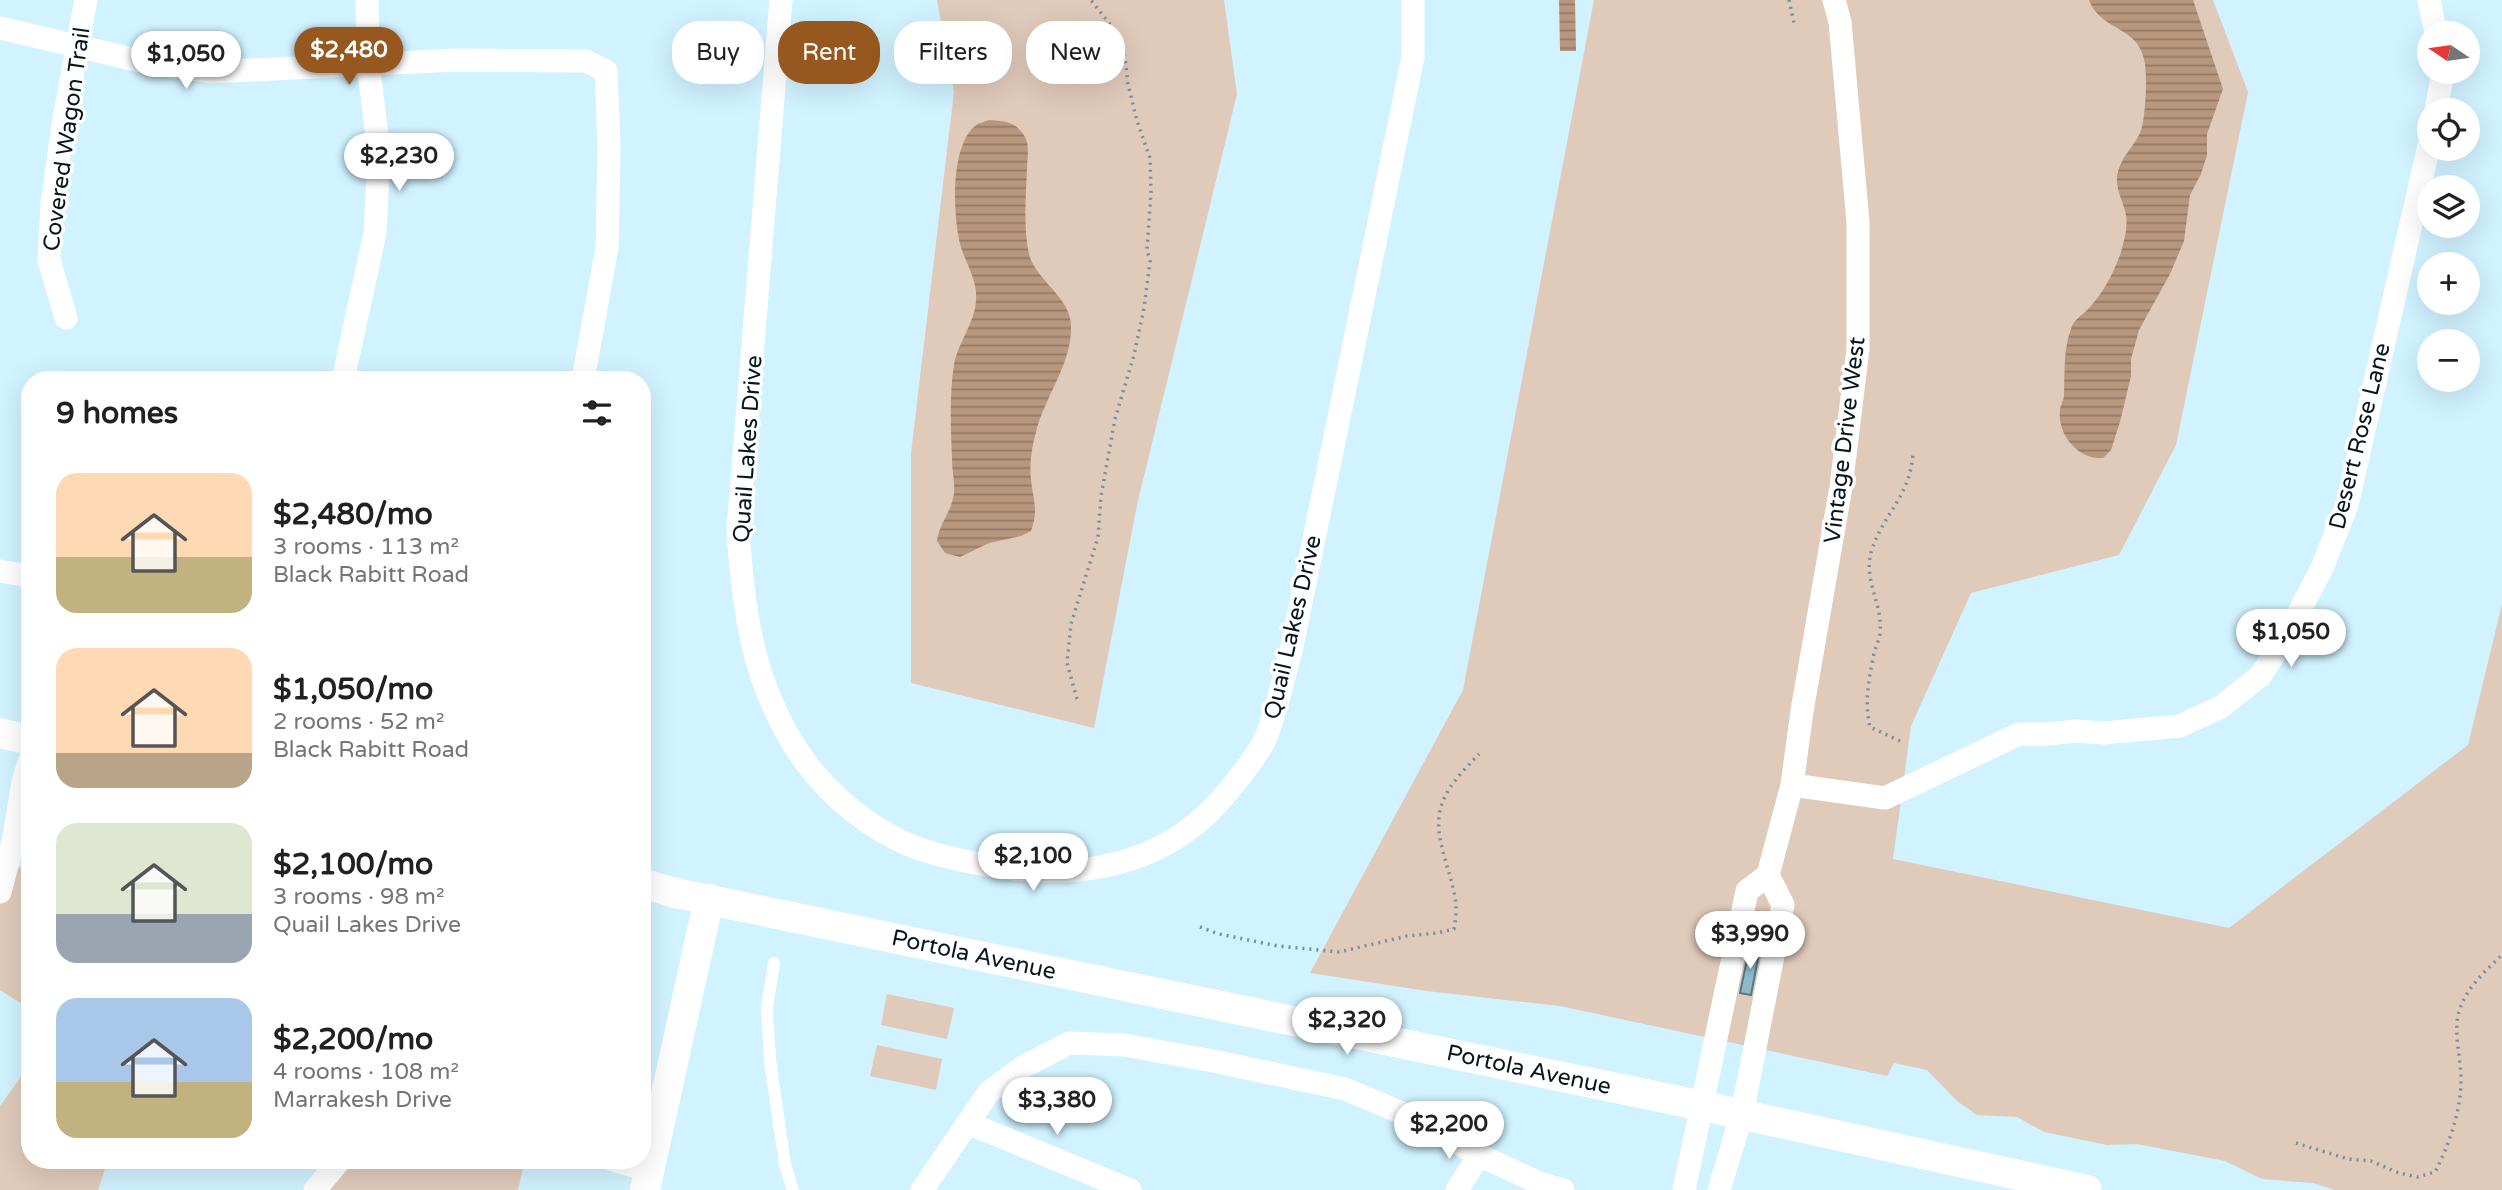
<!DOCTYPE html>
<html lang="en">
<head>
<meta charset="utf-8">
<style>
  :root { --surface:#fff; --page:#f6f6f6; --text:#202124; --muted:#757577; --accent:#97581f }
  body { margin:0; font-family:"Varela Round",sans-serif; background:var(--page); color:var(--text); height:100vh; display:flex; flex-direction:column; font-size:26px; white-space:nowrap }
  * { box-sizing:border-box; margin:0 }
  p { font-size:23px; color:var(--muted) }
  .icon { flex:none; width:38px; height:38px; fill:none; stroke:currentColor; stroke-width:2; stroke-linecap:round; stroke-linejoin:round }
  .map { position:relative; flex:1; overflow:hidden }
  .details { position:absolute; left:21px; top:371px; width:630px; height:798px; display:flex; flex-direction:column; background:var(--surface); border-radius:28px; box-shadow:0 7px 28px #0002 }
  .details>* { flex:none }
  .hud { position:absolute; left:672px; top:21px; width:665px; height:63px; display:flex; gap:14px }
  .needle { width:46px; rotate:283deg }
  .tools { position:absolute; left:2417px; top:21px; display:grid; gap:14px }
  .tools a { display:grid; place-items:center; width:63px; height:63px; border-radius:50%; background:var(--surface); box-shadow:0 7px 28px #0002; font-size:35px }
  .price { position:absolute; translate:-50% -60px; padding:0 16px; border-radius:24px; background:#fff; color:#222; font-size:23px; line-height:46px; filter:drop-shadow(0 2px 4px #0008) }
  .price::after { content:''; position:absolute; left:50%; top:42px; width:21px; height:16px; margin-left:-10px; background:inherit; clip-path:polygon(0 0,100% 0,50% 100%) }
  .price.active { background:var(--accent); color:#fff }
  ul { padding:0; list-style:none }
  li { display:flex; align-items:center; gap:21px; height:175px; padding:0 35px }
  li span { display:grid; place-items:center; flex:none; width:196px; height:140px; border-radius:21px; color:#555 }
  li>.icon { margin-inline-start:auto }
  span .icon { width:84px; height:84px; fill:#fffc; stroke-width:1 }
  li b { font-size:30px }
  h2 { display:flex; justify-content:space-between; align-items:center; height:84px; padding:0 35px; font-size:30px }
  .pill { padding:0 24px; border-radius:28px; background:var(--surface); box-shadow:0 7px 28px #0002; font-size:24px; line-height:63px }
  .pill.active { background:var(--accent); color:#fff }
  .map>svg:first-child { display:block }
</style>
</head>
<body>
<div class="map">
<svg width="2502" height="1190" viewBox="0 0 2502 1190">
  <defs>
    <pattern id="water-rules" width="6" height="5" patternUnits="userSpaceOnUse" patternTransform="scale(1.75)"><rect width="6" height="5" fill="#b7977e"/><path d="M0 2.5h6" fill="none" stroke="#937a66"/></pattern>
  </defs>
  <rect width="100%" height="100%" fill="#d1f2ff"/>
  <path fill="#e0caba" d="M937,0H1224L1237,94L1137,505L1094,728L911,683V453L954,92Z
    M1594,0H2213L2248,92L2176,445L2119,555L1971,593L1911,726L1893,859L2229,928L2468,745L2502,604V1190H2335L2313,1183L2262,1179L2225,1161L2137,1144L2107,1145L2044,1132L2017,1117L1977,1115L1957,1101L1927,1070L1894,1063L1887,1076L1560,1006L1427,991L1310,973L1463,690Z
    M0,863L30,870V1009L0,990Z
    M887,994L954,1008L947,1039L881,1025Z
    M877,1045L942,1059L936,1090L870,1076Z
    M30,1064V1160H108L98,1190H0V1106Z
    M345,1160H525L518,1190H322Z"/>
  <path fill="url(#water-rules)" d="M1559,0H1575L1576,51H1560Z
    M2089,0H2193L2223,89L2207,134V155L2201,174L2190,195L2184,241L2170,274L2139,330L2131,359V376L2120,422L2111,450L2103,458C2078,460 2057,434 2060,410C2061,404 2064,400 2064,394C2065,370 2063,349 2072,326C2075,319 2084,314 2090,307C2104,292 2114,272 2121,252C2124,241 2128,227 2126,215C2124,203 2117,193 2117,180C2117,161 2133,148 2140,133C2146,119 2147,79 2145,64C2140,25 2101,32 2089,0Z
    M989,120C1005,121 1017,122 1025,137C1030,146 1027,159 1027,169C1026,195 1023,228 1029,254C1036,281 1071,297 1071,326C1072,364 1045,396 1036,432C1032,446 1029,465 1031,479C1033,502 1039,508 1031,531L1021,536L989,543L960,557L945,553L937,541C939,523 953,510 954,492C955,482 952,470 952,460C951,429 949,395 954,365C958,342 975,323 976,300C978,281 965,262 960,244C953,215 950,147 975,126C978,123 985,122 989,120Z"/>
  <path fill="#8fbacb" stroke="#537987" stroke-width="2" d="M1750,945L1760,948L1751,995L1740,993Z"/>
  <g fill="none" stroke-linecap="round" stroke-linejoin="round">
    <path stroke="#769099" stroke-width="3.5" stroke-dasharray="2 5" stroke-linecap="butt" d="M1789,0L1794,23
      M1077,699L1067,663L1071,624L1098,537L1101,496L1115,419L1134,355L1144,308L1150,261L1147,250L1151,192L1150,158L1137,121L1128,84L1125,58L1109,23L1091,0
      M1900,741L1870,727C1864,703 1869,678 1874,653C1876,646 1879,640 1880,633C1883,602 1862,580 1872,549C1885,511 1911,496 1913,451
      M1200,927L1219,934L1278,946L1339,952L1407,936L1437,933L1454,929C1456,918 1457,908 1455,897C1450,867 1430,831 1443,801C1450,783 1466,768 1479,754
      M2296,1143L2348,1159L2371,1161L2399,1173L2418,1177L2435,1172C2449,1145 2461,1111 2461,1080C2461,1059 2454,1035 2458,1015C2464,990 2485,971 2502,955
      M78,1160V1167"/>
    <path stroke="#fff" stroke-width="12" d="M774,963L767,1008L770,1060L785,1165L793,1190"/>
    <path stroke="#fff" stroke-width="23" d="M781,0L738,529C743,606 751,674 792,742C817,784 856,819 900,841C923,852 949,858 975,863C1057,880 1145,874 1208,813C1224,798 1258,756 1266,737C1277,710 1283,679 1291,651L1413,57V0
      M2429,0L2436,33
      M0,28L153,64L212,72L456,60L586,61L606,71L609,147L607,248L583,380
      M2436,110L2443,72
      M66,318L49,260L52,204L63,125L86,0
      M343,380L375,233L379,151L368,64L367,0
      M0,571L30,576
      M1792,785L1885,798L2019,734H2046L2077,731L2103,733L2180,726L2221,707L2260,676L2287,635L2322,568L2347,505L2429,145
      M0,892L13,842L23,782L30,759
      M968,1123L1130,1190
      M613,1160L650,1171
      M315,1190L340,1160
      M922,1190L989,1092L1023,1067L1069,1043L1124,1045L1213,1061L1345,1089L1407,1115L1479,1155L1539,1183L1563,1190
      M1457,1190L1479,1155
      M1684,1190L1747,891L1768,875L1792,785L1802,711L1841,487L1858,349V222L1840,22L1834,0
      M1719,1190L1742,1114L1783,905L1768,875"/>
    <path stroke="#fff" stroke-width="30" d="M0,733L30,740
      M642,883L671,892L1703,1106L2087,1190
      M645,1190L709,899"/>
  </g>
  <g text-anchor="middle" stroke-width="7" stroke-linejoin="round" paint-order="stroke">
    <g font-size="23" fill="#06161b" stroke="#fff">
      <text transform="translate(66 139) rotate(-82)" y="8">Covered Wagon Trail</text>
      <text transform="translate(2359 436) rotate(-76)" y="8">Desert Rose Lane</text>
      <text transform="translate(1844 440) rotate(-83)" y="8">Vintage Drive West</text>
      <text transform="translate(747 449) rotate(-86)" y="8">Quail Lakes Drive</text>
      <text transform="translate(1292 627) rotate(-77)" y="8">Quail Lakes Drive</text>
      <text transform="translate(974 954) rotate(12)" y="8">Portola Avenue</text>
      <text transform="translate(1529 1069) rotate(12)" y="8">Portola Avenue</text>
    </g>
  </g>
</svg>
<div class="tools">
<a><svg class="needle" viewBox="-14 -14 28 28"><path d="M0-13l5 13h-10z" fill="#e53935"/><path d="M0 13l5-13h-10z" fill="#757577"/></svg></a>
<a><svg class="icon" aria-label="locate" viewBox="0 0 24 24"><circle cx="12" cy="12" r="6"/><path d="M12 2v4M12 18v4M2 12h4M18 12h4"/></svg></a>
<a><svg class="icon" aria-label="layers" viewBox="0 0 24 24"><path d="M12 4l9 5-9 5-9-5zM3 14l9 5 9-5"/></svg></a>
<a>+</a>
<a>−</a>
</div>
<b class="price active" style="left:349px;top:87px">$2,480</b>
<b class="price" style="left:186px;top:91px">$1,050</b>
<b class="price" style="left:399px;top:193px">$2,230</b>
<b class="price" style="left:2291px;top:669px">$1,050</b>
<b class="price" style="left:1033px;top:893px">$2,100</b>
<b class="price" style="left:1750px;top:971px">$3,990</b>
<b class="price" style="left:1347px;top:1057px">$2,320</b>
<b class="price" style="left:1057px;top:1137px">$3,380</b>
<b class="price" style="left:1449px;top:1161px">$2,200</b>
<div class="hud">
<a class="pill">Buy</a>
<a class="pill active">Rent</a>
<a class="pill">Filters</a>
<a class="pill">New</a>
</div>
<section class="details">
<h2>9 homes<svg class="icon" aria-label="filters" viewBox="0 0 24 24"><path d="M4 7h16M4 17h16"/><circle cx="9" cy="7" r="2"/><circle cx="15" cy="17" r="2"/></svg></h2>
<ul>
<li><span style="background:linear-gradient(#ffd9b3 60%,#c2b280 0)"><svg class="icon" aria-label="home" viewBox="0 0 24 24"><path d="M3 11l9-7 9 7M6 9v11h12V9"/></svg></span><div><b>$2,480/mo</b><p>3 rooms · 113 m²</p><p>Black Rabitt Road</p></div></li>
<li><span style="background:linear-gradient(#ffd9b3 75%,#b9a48a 0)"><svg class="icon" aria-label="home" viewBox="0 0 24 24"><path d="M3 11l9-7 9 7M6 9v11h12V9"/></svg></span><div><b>$1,050/mo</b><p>2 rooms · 52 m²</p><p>Black Rabitt Road</p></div></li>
<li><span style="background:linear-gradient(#dfe7d0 65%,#9aa5b1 0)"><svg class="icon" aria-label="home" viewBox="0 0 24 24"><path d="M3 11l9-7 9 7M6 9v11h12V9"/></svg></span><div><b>$2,100/mo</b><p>3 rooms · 98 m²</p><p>Quail Lakes Drive</p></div></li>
<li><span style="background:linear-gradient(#a9c7e8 60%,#c2b280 0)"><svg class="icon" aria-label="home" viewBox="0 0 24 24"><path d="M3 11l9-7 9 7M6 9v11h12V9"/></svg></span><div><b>$2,200/mo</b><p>4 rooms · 108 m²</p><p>Marrakesh Drive</p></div></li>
</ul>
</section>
</div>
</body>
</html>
